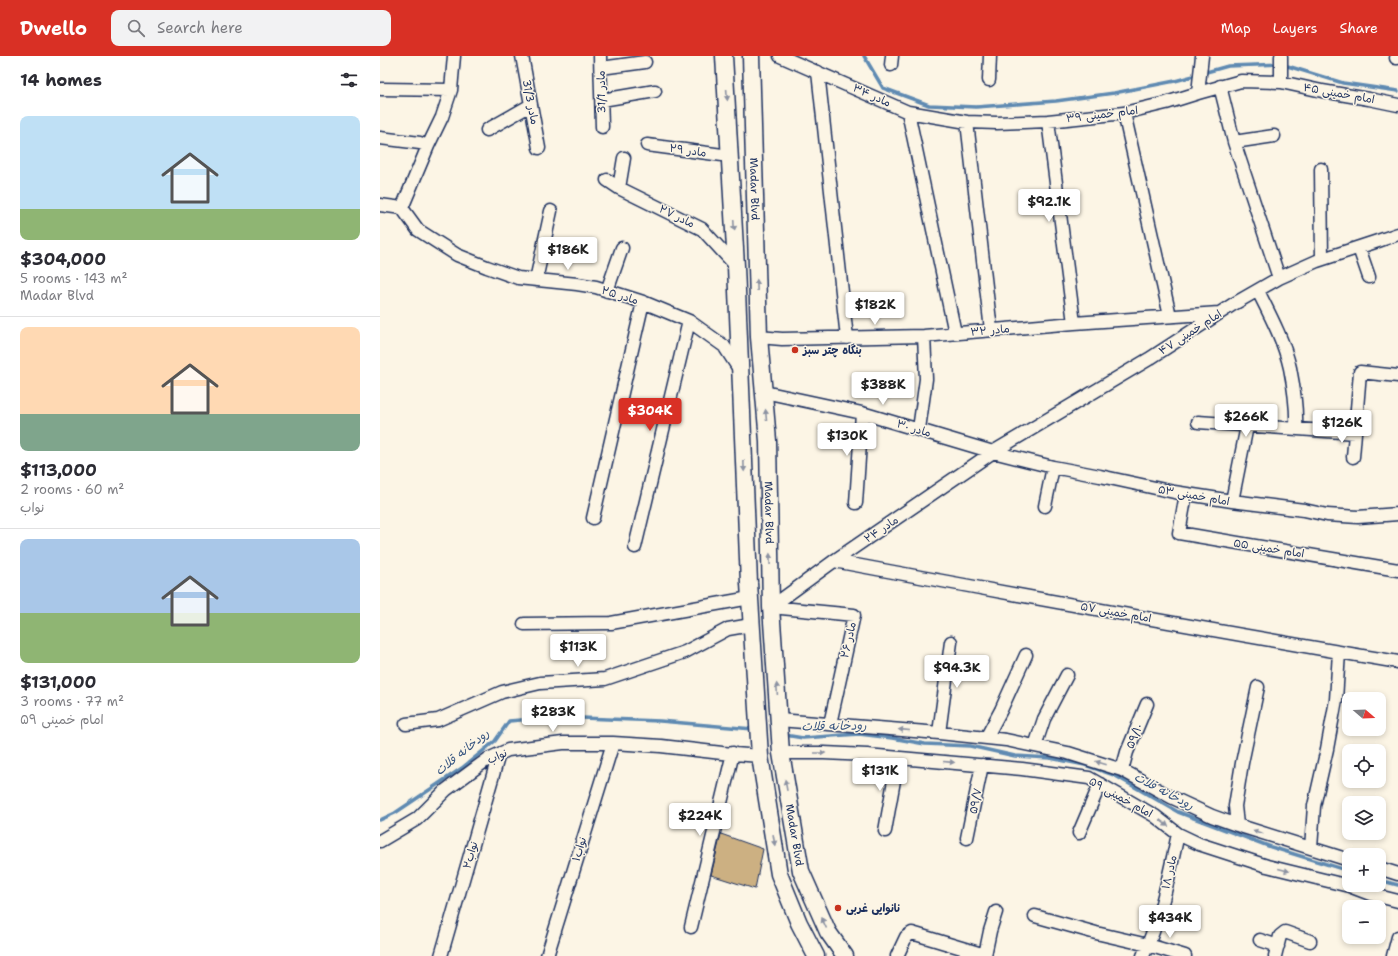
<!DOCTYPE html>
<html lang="en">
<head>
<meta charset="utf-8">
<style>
  :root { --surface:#fff; --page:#f2f2f3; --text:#2b2b33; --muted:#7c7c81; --line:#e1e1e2; --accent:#d93025 }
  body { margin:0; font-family:"Shantell Sans","Playpen Sans Arabic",sans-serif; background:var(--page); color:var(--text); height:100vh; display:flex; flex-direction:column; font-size:15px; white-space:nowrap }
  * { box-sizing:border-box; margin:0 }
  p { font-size:13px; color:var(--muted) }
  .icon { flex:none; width:22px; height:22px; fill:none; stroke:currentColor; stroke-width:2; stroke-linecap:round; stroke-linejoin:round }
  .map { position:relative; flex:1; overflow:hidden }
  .details { display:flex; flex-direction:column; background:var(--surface); width:380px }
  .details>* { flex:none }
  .needle { width:26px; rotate:109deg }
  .controls { position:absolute; left:962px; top:636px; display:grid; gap:8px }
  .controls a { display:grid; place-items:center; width:44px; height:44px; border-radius:8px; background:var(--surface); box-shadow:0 2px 6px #0003; font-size:20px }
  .price { position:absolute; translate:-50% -34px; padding:0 9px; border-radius:4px; background:#fff; color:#222; font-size:13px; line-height:26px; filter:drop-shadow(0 1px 2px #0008) }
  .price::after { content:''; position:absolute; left:50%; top:24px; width:12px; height:9px; margin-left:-6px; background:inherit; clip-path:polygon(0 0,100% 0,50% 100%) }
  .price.selected { background:var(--accent); color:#fff }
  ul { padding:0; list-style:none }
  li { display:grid; align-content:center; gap:8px; height:212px; padding:0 20px }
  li+li { border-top:1px solid var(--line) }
  li span { display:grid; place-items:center; height:124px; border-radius:8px; color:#555 }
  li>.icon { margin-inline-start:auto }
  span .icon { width:72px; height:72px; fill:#fffc; stroke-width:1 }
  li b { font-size:17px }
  h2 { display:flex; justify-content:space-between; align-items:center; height:48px; padding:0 20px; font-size:17px }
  header { display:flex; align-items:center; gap:24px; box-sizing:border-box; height:56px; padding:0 20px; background:var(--accent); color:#fff }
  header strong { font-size:19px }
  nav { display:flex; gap:22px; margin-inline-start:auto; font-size:14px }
  .search { width:280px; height:36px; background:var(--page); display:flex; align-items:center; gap:10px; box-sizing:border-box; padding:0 14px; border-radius:8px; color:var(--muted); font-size:15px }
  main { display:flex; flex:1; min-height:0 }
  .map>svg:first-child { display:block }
</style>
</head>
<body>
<header>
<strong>Dwello</strong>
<div class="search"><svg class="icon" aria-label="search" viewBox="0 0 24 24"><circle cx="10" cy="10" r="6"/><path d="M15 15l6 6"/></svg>Search here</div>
<nav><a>Map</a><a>Layers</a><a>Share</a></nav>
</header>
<main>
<section class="details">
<h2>14 homes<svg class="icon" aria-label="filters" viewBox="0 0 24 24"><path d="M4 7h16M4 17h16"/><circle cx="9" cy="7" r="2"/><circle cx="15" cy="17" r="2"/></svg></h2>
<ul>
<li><span style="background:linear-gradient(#bfe0f5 75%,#8fb573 0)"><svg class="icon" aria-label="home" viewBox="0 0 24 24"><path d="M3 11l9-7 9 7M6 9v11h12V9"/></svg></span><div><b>$304,000</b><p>5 rooms · 143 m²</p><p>Madar Blvd</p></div></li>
<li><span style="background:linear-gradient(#ffd9b3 70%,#7fa58c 0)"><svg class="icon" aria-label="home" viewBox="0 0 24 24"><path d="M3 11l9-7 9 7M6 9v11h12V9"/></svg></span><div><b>$113,000</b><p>2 rooms · 60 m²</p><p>نواب</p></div></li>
<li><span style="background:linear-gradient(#a9c7e8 60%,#8fb573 0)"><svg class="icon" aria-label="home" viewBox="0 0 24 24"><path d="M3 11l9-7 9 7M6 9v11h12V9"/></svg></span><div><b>$131,000</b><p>3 rooms · 77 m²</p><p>امام خمینی ۵۹</p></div></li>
</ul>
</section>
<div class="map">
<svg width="1018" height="900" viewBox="0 0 1018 900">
  <rect width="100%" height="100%" fill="#fcf5e5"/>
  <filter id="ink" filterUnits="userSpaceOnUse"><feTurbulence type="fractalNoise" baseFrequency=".025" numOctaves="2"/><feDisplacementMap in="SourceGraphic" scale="8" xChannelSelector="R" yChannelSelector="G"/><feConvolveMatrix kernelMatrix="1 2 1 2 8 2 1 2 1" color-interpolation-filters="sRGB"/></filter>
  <g filter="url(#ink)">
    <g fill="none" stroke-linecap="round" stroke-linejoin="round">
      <path stroke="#5e8ab2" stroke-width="3.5" d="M484,0L503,32L549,49L596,51L676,45L734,37L795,25L817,19
        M823,17L848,10L901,8L963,27L1018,35
        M405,679L423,682L479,678L512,682L545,688L590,690L635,700L670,702L705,709L734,719L798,756L891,791L969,815
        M0,764L15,757L82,712L115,685L129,665L175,661L280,665L373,673
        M999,824L1018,829"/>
    </g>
    <path fill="#ccb082" stroke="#1b2f5e" d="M341,778L383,793L375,833L331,819Z"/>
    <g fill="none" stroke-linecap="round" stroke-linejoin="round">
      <g stroke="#1b2f5e" stroke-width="15">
        <path id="minor" d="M142,0L159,92
          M220,0L222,71
          M400,0L528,56L587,66L617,67L668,65L744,57L786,47L818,37L822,0
          M1016,2H1018
          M511,9L512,0
          M221,12L265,6
          M438,16L467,282
          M609,24L610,0
          M901,26L942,35L989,43L1018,49
          M840,30L854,86L899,222
          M1,33L71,34
          M818,37L861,25L901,26V0
          M222,44L275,35
          M528,56L575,277
          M744,57L790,260
          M668,65L694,267
          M587,66L611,274
          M107,74L151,49
          M0,82L40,87L48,90
          M854,86L894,80
          M267,89L350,100
          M941,113L942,203
          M227,124L239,132L322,173L356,210
          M239,132L244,102
          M0,149L22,152L38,174L77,199L107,211L138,222L197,228L216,231L263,246L309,265L344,290L359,313
          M22,152L48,90L62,61L71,34L74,0
          M979,192L989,221
          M156,224L171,155
          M227,235L242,192
          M878,235C890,259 904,285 910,312C914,332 917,353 916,373
          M379,281L402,283L544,280L694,267L839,257
          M384,336L482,357L613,396L673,411L720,420L794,436L852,445L924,454L947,459L978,461L1018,458
          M818,366L975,377L980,316L1018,320
          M539,373L546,323L544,280
          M973,401L975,377
          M806,438L799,477L1018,514
          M852,445L867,370
          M476,447L482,357
          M665,450L673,411
          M213,462L263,246
          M255,491L309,265
          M454,505C642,540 829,574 1018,606
          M391,551L454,505L613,396L769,303L852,249L899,222L937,205L998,185L1018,178
          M391,551L474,559L450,668
          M144,568L231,567L370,542
          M399,664L559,677L626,684L688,697L742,714L791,741L832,760L857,769L969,804
          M26,668L58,664L122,636L160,627L225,623L305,596L348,573L371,569
          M559,677L571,586
          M606,682L621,654L646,599
          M655,690L664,663L687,619
          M401,697H444L487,699L642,713L709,722L775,760L798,778L819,788L887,810L969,830L990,838L1018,845
          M742,714L747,696L767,648
          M857,769L855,750L862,707L878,631
          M505,775L518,702
          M699,777L720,728
          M587,782L602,709
          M0,785L37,763L66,734L108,703L128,694L183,687H233L281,690L342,697L380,700
          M931,792L934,750L947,693L956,644L959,596
          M999,812L1018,818
          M655,860L716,877L768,889L805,900
          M311,871L353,697
          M880,884L898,890
          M61,900L119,698
          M167,900L233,687
          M517,900L526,881L532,877L605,899L610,875L616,856
          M763,900C781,862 789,819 798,778
          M895,900L900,880L905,876L930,885
          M1013,900L1018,881"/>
      </g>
      <g stroke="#1b2f5e" stroke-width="19">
        <g id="major">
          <path d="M344,0L356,210L369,527L380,700L399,818L419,867L436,900"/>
          <path id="s1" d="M371,0L379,281L388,385L391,551L401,697L421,815L448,876L465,900"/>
        </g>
      </g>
      <use href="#minor" stroke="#fcf5e5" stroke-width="12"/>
      <use href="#major" stroke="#fcf5e5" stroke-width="16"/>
    </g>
    <defs><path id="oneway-solid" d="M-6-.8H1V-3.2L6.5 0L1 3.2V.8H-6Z"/></defs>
    <g fill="#8c92a2">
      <use href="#oneway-solid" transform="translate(347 39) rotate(86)"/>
      <use href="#oneway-solid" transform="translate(354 169) rotate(87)"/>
      <use href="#oneway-solid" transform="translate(377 229) rotate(-92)"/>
      <use href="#oneway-solid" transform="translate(386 359) rotate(-95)"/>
      <use href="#oneway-solid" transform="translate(364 410) rotate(88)"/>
      <use href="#oneway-solid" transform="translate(390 503) rotate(-91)"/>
      <use href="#oneway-solid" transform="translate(397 633) rotate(-94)"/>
      <use href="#oneway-solid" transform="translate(524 674) rotate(-175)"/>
      <use href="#oneway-solid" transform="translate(440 697)"/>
      <use href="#oneway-solid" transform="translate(569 706) rotate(5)"/>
      <use href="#oneway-solid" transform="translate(721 707) rotate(-163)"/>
      <use href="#oneway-solid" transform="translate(406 729) rotate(-100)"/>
      <use href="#oneway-solid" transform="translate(784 767) rotate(37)"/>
      <use href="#oneway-solid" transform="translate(878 776) rotate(-163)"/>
      <use href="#oneway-solid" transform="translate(394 784) rotate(81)"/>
      <use href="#oneway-solid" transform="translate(904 814) rotate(14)"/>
      <use href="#oneway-solid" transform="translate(444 867) rotate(-114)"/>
    </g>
  </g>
  <g fill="#c8321e" stroke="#fcf5e5" stroke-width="1.5">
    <circle cx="415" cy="294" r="4"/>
    <circle cx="458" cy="852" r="4"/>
  </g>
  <g text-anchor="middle" stroke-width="3" stroke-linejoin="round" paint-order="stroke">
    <g font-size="11" fill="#1b2f5e" stroke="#fcf5e5">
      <text transform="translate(221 36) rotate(-91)" y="4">مادر 31/1</text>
      <text transform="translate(959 37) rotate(10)" y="4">امام خمینی ۴۵</text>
      <text transform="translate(492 39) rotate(24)" y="4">مادر ۳۴</text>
      <text transform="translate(151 46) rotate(79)" y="4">مادر 31/3</text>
      <text transform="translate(722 58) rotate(-7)" y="4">امام خمینی ۳۹</text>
      <text transform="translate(308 94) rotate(8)" y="4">مادر ۲۹</text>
      <text dy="4" stroke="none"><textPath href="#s1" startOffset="133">Madar Blvd</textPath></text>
      <text transform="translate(297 160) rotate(26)" y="4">مادر ۲۷</text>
      <text transform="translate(240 239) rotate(17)" y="4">مادر ۲۵</text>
      <text transform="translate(610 274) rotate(-5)" y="4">مادر ۳۲</text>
      <text transform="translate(810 276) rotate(-33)" y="4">امام خمینی ۴۷</text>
      <text transform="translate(534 372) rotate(17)" y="4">مادر ۳۰</text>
      <text transform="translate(814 439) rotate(10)" y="4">امام خمینی ۵۳</text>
      <text dy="4" stroke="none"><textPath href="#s1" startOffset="457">Madar Blvd</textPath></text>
      <text transform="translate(501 473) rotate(-34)" y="4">مادر ۲۴</text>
      <text transform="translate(889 492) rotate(9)" y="4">امام خمینی ۵۵</text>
      <text transform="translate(736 556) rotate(10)" y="4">امام خمینی ۵۷</text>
      <text transform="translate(468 584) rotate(-77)" y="4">مادر ۲۶</text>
      <text transform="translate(754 680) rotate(-68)" y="4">۵۹/۱۰</text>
      <text transform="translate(117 700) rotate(-25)" y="4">نواب</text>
      <text transform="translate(741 741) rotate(29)" y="4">امام خمینی ۵۹</text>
      <text transform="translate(595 745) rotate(-79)" y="4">۵۹/۷</text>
      <text dy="4" stroke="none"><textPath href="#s1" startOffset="781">Madar Blvd</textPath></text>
      <text transform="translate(199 793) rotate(-73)" y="4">نواب۱</text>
      <text transform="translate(90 799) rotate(-74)" y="4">نواب۲</text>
      <text transform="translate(789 816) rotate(-77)" y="4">مادر ۱۸</text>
    </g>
    <g font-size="11" font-weight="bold" fill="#1b2f5e" stroke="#fcf5e5" text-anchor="start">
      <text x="423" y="298">بنگاه چتر سبز</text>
      <text x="466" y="856">نانوایی غربی</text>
    </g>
    <g font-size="12" font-style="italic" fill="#375581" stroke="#fcf5e5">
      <text transform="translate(454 670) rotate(-1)" y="4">رودخانه قلات</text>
      <text transform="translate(82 696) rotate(-39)" y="4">رودخانه قلات</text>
      <text transform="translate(784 735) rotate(28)" y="4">رودخانه قلات</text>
    </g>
  </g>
</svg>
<div class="controls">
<a><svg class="needle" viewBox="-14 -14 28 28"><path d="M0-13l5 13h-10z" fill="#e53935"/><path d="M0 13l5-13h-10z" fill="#7c7c81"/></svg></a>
<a><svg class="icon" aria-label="locate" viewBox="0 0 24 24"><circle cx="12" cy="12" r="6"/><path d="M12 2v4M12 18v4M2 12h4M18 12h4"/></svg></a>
<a><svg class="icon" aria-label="layers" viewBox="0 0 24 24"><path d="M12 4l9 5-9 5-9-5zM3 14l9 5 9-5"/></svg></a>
<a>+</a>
<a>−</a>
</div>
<b class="price" style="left:669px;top:167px">$92.1K</b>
<b class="price" style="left:188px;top:215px">$186K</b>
<b class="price" style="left:495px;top:270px">$182K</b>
<b class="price" style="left:503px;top:350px">$388K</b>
<b class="price selected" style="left:270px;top:376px">$304K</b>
<b class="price" style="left:866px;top:382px">$266K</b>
<b class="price" style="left:962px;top:388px">$126K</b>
<b class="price" style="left:467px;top:401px">$130K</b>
<b class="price" style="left:198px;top:612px">$113K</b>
<b class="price" style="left:577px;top:633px">$94.3K</b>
<b class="price" style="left:173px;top:677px">$283K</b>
<b class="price" style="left:500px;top:736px">$131K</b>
<b class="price" style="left:320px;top:781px">$224K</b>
<b class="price" style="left:790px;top:883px">$434K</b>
</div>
</main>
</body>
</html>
